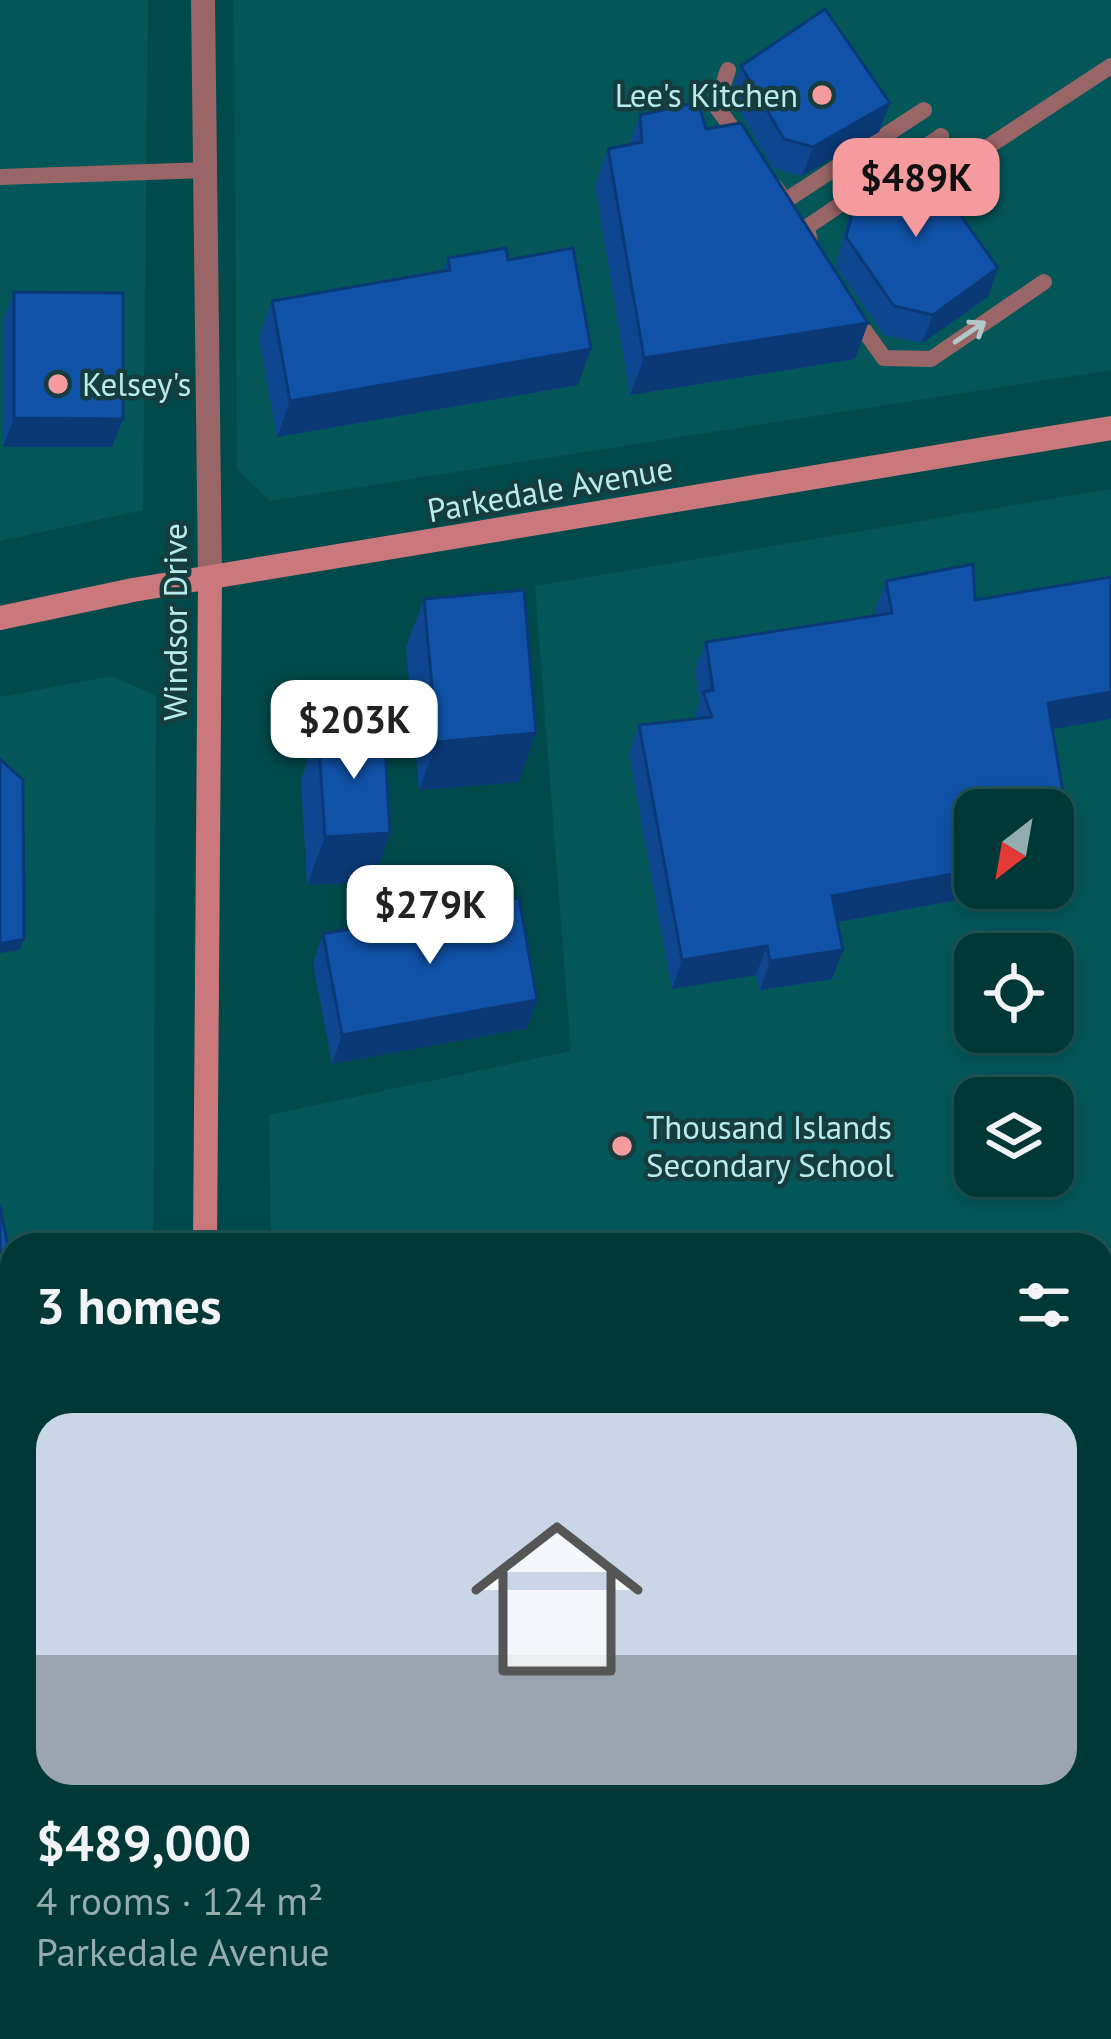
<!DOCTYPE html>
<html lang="en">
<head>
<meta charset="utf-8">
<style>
  :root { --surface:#003838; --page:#0e4343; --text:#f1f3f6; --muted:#95acae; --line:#225253; --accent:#f59b9e }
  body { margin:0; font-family:"PT Sans",sans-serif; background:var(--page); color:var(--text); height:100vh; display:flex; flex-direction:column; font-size:45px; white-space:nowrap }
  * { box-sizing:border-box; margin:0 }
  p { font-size:39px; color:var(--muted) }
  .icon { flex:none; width:66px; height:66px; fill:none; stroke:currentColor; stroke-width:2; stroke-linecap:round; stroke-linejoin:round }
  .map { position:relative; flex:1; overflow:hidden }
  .details { position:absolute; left:0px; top:1233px; width:1113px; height:807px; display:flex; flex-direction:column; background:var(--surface); border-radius:36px 36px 0 0; box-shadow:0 6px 18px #0003,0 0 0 3px var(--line) }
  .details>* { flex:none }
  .needle { width:78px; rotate:211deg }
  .controls { position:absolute; left:954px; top:789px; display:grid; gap:24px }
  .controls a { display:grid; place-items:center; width:120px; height:120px; border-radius:24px; background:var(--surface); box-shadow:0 6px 18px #0003,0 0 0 3px var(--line); font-size:60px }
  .price { position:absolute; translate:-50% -102px; padding:0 27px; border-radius:24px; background:#fff; color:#222; font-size:39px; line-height:78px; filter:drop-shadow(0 3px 6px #0008) }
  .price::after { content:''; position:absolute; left:50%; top:72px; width:36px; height:27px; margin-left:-18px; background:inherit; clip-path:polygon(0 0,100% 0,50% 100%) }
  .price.on { background:var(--accent); color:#111 }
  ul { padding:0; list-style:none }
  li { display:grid; align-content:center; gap:24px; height:636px; padding:0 36px }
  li+li { border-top:3px solid var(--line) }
  li span { display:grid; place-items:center; height:372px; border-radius:36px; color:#555 }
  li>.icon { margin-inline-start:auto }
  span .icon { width:216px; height:216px; fill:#fffc; stroke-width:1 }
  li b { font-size:51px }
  h2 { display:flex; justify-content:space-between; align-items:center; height:144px; padding:0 36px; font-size:51px }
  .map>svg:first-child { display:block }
</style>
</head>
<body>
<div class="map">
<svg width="1111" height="2039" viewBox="0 0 1111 2039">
  <rect width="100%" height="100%" fill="#004a4b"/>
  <path fill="#045759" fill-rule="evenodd" d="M0,0H148L143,510L0,541Z
    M234,0H1111V370L270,501L237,469Z
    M1111,489V1861L1101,1862V1245H271L269,1115L571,1051L535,586ZM975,810H1053V888H975ZM975,954H1053V1032H975ZM975,1098H1053V1176H975Z
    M112,676L156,696L153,1245H12V1435L0,1437V697Z"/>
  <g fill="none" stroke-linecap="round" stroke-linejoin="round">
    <path stroke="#5c9a9b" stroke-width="6" stroke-dasharray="9 9" stroke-linecap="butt" d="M8,1704L12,1542"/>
    <path stroke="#9a6567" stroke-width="16" d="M728,70L716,106L742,142
      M960,165L1111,66
      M0,177L207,170
      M775,187L785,201L924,110
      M811,249L807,227L941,136
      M854,316L884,358L931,359L1044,282"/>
    <path stroke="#9a6567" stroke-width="24" d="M203,0L210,578"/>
    <path stroke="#cb787c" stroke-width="24" d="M0,618L133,590L1111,428
      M205,1245L210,578
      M206,2028V2039"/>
  </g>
  <path fill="#0e4790" d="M741,66L890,103L879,132L802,176L773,168L730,94Z
    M640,115L706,129L868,323L855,359L630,395L595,185L608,149L629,145Z
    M856,198L988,297L922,343L884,335L836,266L846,227Z
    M448,258L508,260L578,385L277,437L259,338L272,301L443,271Z
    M14,292L123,419L112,447H3V321Z
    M886,581L975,600L1052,729L1073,852L1062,880L1053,882V810L975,888H1021L837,922L843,950L832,979L760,990L756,975L672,989L629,753L639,725L694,719L700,701L695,671L706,642L877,616L875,610Z
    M424,599L536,733L518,782L419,790L406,647Z
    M318,732L390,833L373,881L307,885L301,780Z
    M323,934L537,1000L527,1028L332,1064L313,963Z
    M6,1857L12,1900L3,1899V1868Z
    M44,2028H97V2039H44Z"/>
  <path fill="#0b3976" d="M890,103L879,132L802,176L813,147Z
    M998,268L988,297L922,343L933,315Z
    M868,323L855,359L630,395L644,358Z
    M591,349L578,385L277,437L290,401Z
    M14,418L123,419L112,447H3Z
    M1111,692V719L1037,732L1048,703Z
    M536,733L518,782L419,790L437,742Z
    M390,833L373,881L307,885L325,837Z
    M1073,852L1062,880L1053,882V855Z
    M975,870V888H1021L822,925L832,896Z
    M24,939L20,950L0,953V944Z
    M767,946L756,975L672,989L682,960Z
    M843,950L832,979L760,990L770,961Z
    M537,1000L527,1028L332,1064L342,1035Z
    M10,1258L2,1278L0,1279V1260Z
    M12,1383V1403L0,1404V1385Z
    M0,1809H12V1838H0Z
    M7,1889H12V1900L3,1899Z
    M0,2021H12V2028H32L28,2039H0Z"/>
  <path fill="#1052a8" stroke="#0b3976" stroke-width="3" d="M825,9L890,103L813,147L784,139L741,66Z
    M698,102L706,129L741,123L868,323L644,358L608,149L642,142L640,115Z
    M914,150L998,268L933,315L894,306L846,237L856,198Z
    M506,248L508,260L573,248L591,349L290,401L272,301L450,270L448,258Z
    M14,292L123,293V419L14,418Z
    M973,564L975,600L1111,577V692L1048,703L1073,852L1053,855V810H975V870L832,896L843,950L770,961L767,946L682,960L639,725L712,717L703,692L713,690L706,642L892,613L886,581Z
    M524,590L536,733L437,742L424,599Z
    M384,728L390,833L325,837L318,732Z
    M0,759L23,780L24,939L0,944Z
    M519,898L537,1000L342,1035L323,934Z
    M0,1205L10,1258L0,1260Z
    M12,1307V1383L0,1385V1308Z
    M0,1467H2L3,1544H0Z
    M0,1589H1L2,1663H0Z
    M0,1735H12V1809H0Z
    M6,1857H12V1889H7Z
    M1101,1953L1111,1964V2033L1105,2039H1028L1025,2036L1033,2028H1101Z
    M0,1969H12V2021H0Z
    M51,2028H97V2039H51Z
    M720,2028H762L760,2039H719Z"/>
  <defs><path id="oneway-shaft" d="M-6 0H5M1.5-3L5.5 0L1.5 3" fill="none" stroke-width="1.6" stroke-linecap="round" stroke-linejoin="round" transform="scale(3)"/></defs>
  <use stroke="#b0cacb" href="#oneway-shaft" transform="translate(970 332) rotate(-34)"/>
  <g fill="#f59b9e" stroke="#173c3d" stroke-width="4.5">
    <circle cx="822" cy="95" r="12"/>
    <circle cx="58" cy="384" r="12"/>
    <circle cx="622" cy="1146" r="12"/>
  </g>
  <g text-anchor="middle" stroke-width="9" stroke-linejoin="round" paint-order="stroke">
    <g font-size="33" fill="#b8ebec" stroke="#173c3d" text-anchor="start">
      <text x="798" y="107" text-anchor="end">Lee's Kitchen</text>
      <text x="82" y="396">Kelsey's</text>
      <text x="646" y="1139">Thousand Islands<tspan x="646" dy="38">Secondary School</tspan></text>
    </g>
    <g font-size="33" fill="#b8ebec" stroke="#173c3d">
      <text transform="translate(550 489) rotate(-10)" y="12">Parkedale Avenue</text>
      <text transform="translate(175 622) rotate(-90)" y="12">Windsor Drive</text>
    </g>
  </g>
</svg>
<div class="controls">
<a><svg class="needle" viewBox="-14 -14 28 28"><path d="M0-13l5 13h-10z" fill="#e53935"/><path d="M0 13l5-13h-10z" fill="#95acae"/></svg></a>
<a><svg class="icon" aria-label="locate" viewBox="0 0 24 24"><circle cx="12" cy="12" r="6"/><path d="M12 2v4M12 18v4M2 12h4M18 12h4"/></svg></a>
<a><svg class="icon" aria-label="layers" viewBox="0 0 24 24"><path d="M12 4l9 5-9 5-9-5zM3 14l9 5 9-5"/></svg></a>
</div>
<b class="price on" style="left:916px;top:240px">$489K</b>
<b class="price" style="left:354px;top:782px">$203K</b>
<b class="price" style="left:430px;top:967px">$279K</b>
<section class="details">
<h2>3 homes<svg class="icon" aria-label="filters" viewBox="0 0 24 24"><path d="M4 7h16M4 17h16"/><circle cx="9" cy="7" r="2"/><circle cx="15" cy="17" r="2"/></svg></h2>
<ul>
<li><span style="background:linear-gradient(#c9d6e8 65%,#9aa5b1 0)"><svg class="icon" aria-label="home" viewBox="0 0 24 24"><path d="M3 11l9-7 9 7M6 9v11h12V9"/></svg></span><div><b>$489,000</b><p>4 rooms · 124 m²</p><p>Parkedale Avenue</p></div></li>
</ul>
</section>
</div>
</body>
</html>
